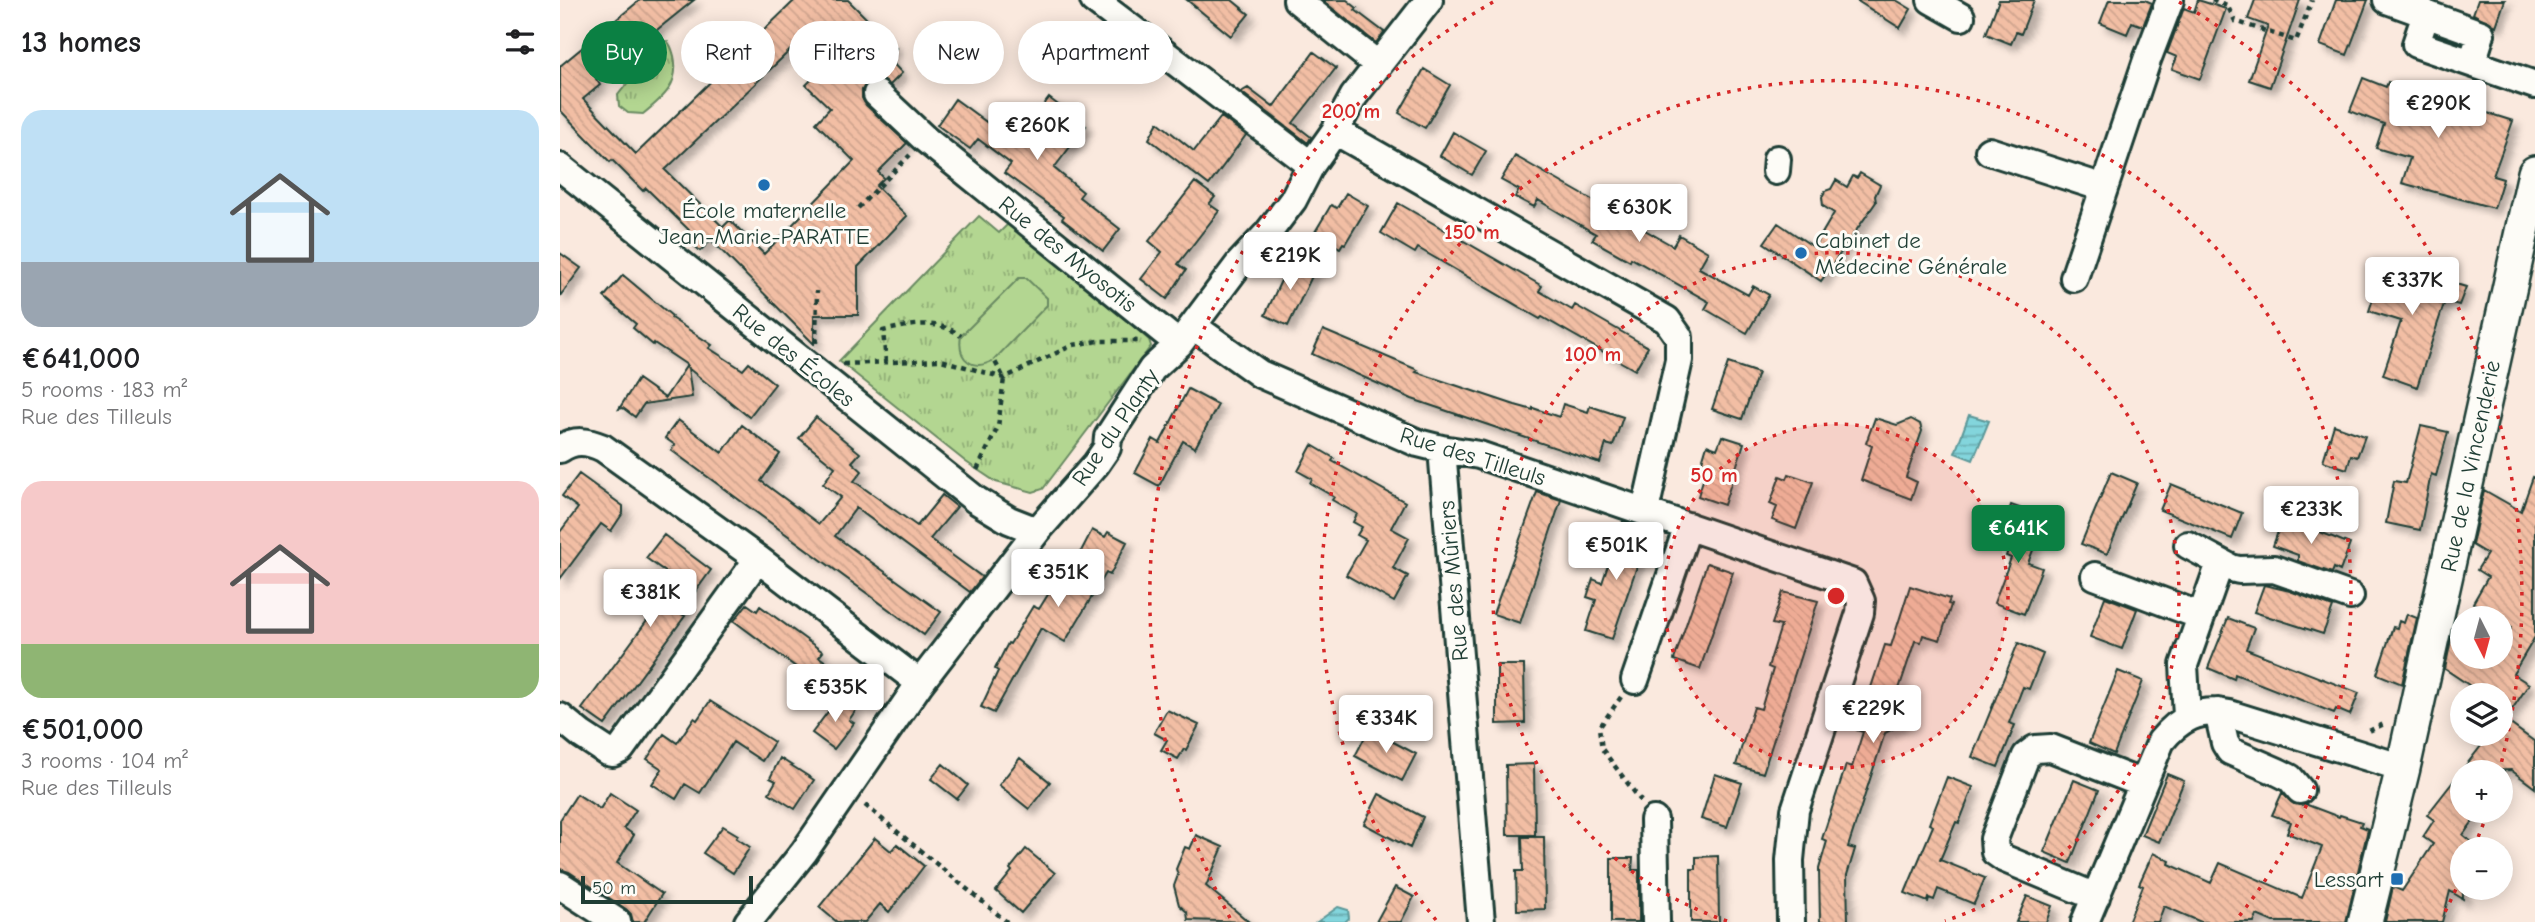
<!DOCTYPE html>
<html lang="en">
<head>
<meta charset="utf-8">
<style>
  :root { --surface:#fff; --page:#f6f6f6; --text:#202124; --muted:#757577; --accent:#0b8043 }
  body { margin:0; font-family:"Comic Neue",sans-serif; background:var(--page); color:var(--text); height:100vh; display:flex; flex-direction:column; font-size:26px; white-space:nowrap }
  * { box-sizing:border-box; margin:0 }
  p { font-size:23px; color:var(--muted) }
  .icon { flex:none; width:38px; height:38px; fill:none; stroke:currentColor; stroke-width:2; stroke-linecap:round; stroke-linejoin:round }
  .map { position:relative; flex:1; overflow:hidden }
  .details { display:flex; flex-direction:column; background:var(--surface); width:560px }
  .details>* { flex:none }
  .banner { position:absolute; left:21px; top:21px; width:665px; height:63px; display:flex; gap:14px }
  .needle { width:46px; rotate:174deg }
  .tools { position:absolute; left:1890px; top:606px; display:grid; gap:14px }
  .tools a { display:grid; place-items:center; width:63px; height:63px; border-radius:50%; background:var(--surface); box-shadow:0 4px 18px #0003; font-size:35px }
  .scale { position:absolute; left:21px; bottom:18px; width:172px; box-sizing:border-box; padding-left:7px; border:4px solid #1f3d34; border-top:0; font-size:19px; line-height:24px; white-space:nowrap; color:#1f3d34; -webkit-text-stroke:5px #fdfcf7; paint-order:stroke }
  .price { position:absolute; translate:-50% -60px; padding:0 16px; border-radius:7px; background:#fff; color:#222; font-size:23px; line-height:46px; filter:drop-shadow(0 2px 4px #0008) }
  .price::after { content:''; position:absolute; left:50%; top:42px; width:21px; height:16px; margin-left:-10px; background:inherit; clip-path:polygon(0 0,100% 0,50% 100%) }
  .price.active { background:var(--accent); color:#fff }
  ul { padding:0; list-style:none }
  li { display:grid; align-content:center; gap:14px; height:371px; padding:0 21px }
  li span { display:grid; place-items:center; height:217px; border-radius:21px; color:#555 }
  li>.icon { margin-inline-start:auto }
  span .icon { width:126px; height:126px; fill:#fffc; stroke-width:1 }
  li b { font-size:30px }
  h2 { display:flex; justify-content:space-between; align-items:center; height:84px; padding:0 21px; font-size:30px }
  .pill { padding:0 24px; border-radius:32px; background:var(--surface); box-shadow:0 4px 18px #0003; font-size:24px; line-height:63px }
  .pill.active { background:var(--accent); color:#fff }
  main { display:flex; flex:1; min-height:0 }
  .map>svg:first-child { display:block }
</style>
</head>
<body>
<main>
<section class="details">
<h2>13 homes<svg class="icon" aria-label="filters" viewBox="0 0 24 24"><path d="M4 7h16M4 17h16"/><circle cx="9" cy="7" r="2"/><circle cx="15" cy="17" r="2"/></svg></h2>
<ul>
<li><span style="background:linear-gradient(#bfe0f5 70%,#9aa5b1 0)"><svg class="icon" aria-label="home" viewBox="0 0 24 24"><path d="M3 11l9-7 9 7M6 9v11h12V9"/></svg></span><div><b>€641,000</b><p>5 rooms · 183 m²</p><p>Rue des Tilleuls</p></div></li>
<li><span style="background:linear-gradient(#f6c9c9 75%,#8fb573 0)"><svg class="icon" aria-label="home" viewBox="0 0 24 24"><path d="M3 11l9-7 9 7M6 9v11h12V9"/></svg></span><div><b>€501,000</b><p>3 rooms · 104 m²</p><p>Rue des Tilleuls</p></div></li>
</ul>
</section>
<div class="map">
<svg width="1975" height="922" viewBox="0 0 1975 922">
  <defs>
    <pattern id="grass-tufts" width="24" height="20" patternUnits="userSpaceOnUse" patternTransform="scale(1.75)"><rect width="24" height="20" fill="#b3d691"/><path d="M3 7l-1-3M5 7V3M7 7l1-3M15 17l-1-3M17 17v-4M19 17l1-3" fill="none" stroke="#91af77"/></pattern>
    <pattern id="water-rules" width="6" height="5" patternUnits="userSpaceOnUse" patternTransform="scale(1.75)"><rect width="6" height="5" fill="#83d5dc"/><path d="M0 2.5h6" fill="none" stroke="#6baeb3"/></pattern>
    <pattern id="building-back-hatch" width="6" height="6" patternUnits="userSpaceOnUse" patternTransform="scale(1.75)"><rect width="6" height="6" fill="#f2bea4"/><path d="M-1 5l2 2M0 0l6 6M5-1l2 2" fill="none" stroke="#cfa48e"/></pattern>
    <filter id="shadow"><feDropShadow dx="6" dy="6" stdDeviation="3.5" flood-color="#0004"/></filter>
  </defs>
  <rect width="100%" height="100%" fill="#fae9de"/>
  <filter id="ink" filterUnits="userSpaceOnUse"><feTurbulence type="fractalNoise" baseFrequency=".0143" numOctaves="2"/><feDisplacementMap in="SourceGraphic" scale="14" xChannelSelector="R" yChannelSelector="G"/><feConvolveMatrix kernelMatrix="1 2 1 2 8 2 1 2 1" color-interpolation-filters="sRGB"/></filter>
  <g filter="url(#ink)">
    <path fill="url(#grass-tufts)" stroke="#698a62" stroke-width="2" d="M107,41C112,46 112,50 114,56C120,84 104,97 83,114L68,113L59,106L58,95L80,67L99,53L102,42Z
      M419,216L439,233L449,223L555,310L589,340L591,346L483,489L473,492L436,482L406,462L279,361Z"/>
    <path fill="#b3d691" stroke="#698a62" stroke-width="2" d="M459,278H466L487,298V305L434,360C413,372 397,360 401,336Z"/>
    <path fill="url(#water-rules)" stroke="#5b9899" stroke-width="2" d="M1409,415L1429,421L1413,460L1395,453Z
      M778,907L788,910L789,918L785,922H757Z"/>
    <path fill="url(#building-back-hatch)" stroke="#1f3d34" stroke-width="2" fill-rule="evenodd" filter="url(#shadow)" d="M80,0H134L36,79L40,85L23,99L76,154L235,0H288L336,48L327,57L342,73L330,85L321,79H312L302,90V98L306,105L347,143L318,172L324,178L316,186L347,216L298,267V315H254V344L151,240L140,251L124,235L129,230L86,188L83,191L52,160L50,162L0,110V66ZM243,38L267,64L246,85L270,108L256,123L294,161L204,254L170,220L163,227L105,170Z
      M627,0H672L689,14L671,36Z
      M762,0H787L797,8L795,10L824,32L816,43Z
      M1296,0H1336L1351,9L1340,28Z
      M1439,0H1474L1461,34L1456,32L1451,44L1426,34Z
      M1549,0H1585L1592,3L1583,26L1572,22L1567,34L1540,23Z
      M1638,0L1666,9L1640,79L1612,69L1617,57L1607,53L1624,8L1634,12Z
      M1695,0H1740L1710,87L1689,80L1708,26L1688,19Z
      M1776,0H1808L1787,55L1760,45Z
      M1918,0H1945L1936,26L1913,14Z
      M754,52L776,68L733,123L751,137L748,143L681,92L688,88L713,107Z
      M864,69L890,85L865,128L839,113Z
      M1803,78L1826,87L1828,82L1953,121L1933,176L1943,179L1934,208L1842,183L1850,158L1816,148L1824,124L1790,111Z
      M489,98L526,126L494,168L523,192L519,197L560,229L543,251L502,219L504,216L444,173L451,164L418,139L410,149L377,125L395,99L455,143Z
      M661,117L686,135L649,185L589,139L598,122L634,151Z
      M893,132L926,151L912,175L880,156Z
      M955,156L1113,246L1119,235L1148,252L1139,268L1188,295L1193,286L1209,295L1187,333L1145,309L1149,302L1071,258L1070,261L1032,240L1036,234L1003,215L978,200L974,207L955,197L959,190L941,180Z
      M1300,173L1320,185L1315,196L1316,202L1261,281L1204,243L1218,223L1254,247L1274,213L1263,206L1262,197L1265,191L1271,189L1276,180L1287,187L1293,176L1297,178Z
      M635,182L655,197L649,204L659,211L618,264L626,270L607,299L581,279L602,252L589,241Z
      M786,193L808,206L785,244L783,243L780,248L755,232L771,205L777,208Z
      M838,203L982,286L979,291L1012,310L1015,305L1088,347L1075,370L982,317L980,319L858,248L855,253L821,233Z
      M0,253L21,268L0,296Z
      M731,259L755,270L728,326L705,315Z
      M1829,264L1906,287L1899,305L1885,301L1857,387L1823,375L1841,321L1809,311L1821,275L1825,276Z
      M63,275L112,316L111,318L152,345L149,348L183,370L189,363L215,384L189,417L128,368L132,397L84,404L75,417L63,408L59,409L78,379L105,398L127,365L94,343L93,345L73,328L76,324L44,297Z
      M763,330L858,370L856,372L955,405L973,410V408L999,417L1003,404L1028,412L1030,406L1063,417L1053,446L1046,444L1040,463L852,399L752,354Z
      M1168,363L1198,373L1182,419L1152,409Z
      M628,389L658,405L635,448L623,441L599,486L575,473L593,439L600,443Z
      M256,417L300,453L292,462L302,471L294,481L357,526L382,495L397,507L370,539L422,577L410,592L296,508L275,536L381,612L364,635L111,450L115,445L105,438L118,420L162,453L182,425L220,454L201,481L259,524L281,497L263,484L275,467L239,438Z
      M1315,418L1337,425L1351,419L1360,424L1362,431L1346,477L1357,482L1351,499L1301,480L1312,446L1306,443Z
      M1774,425L1805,436L1797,457L1791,455L1787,469L1763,461Z
      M1861,426L1888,432L1876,476L1871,474L1860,530L1826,523L1834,481L1846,483Z
      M1162,436L1184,443L1164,505L1138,496L1144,477L1138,475L1147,445L1157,449Z
      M752,445L774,458L772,461L845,502L831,528L849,538L833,568L848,576L834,602L786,575L806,540L797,535L802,527L793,522L797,514L772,500L774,497L750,483L752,479L738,471Z
      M1551,472L1577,483L1547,554L1521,544Z
      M19,474L63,506V513L51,531L41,524L0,579V532L18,508L2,496Z
      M1229,474L1253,482L1236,529L1212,520L1217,507L1210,504L1220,476L1227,479Z
      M1973,477L1975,478V637L1953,674L1969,684L1945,720L1975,742V788L1951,770L1902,772V810H1921L1903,835L1920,849H1902L1903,899L1890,891L1882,922H1825L1833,887L1842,891L1873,844L1863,837L1874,820L1867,815L1921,746L1904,733H1941V695H1924L1885,669L1893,630L1902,633V656H1941V646L1952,627L1941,620V618H1937L1913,603L1928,577L1917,570L1927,554L1912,545L1924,490L1961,511Z
      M1611,484L1682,513L1672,539L1600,510Z
      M977,492L1001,500L960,623L933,614Z
      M1451,505L1471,512L1460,539L1456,538L1475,545L1468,563L1482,568L1464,614L1434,603L1451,558L1446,556L1453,537L1442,533Z
      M1723,517L1790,544L1780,571L1774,568L1772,573L1738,561V555L1713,546Z
      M1063,521L1083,528L1078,541L1085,543L1052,639L1026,631L1036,600L1027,597L1033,579L1042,583Z
      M532,530L545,537L548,532L567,542L550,575L546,573L505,642L481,628L434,713L421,707L438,671L435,669L448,643L450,644L473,606L479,609L497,580L504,584Z
      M104,535L151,570L120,613L125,616L45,725L22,709L117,580L86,558Z
      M1147,563L1173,572L1140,669L1114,660Z
      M1704,585L1730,591L1773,607L1763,634L1694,612Z
      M1350,586L1390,599L1388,604L1391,605L1380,640L1363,635L1361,642L1355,641L1335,701L1342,715L1338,726L1325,733L1288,847L1295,849L1287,875L1288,922H1260L1259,869L1267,841L1262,839L1286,765L1292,767L1303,732L1297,730L1325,645L1331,646Z
      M1223,592L1258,601L1203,773L1176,765L1194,707L1201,709L1213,669L1208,667L1221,626L1212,624Z
      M1545,597L1577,609L1562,649L1530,637Z
      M187,604L197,611L200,606L263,652L259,657L269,664L256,682L174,621Z
      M1847,614L1857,618L1842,684L1817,674L1833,627L1837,628L1839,621L1844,623Z
      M1668,618L1694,628L1686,649L1799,693L1790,715L1776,709L1774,713L1675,674L1674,679L1648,668Z
      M1458,643L1483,654L1469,689L1463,687L1449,723L1455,725L1438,767L1412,757Z
      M937,665H964L965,723L937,724Z
      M1558,671L1583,681L1554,754L1529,743Z
      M279,697L296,710L289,720L294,723L274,749L252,733Z
      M150,701L214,742L202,761L173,742L140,793L125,784L116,799L92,784L102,769L87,759L104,734L117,743L134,718L137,720Z
      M607,710L639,725L626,750L624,749L618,759L601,750L607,740L594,733Z
      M809,729L856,754L842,781L795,756Z
      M220,758L254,780L235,809L209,793L216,781L210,778Z
      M460,758L490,782L469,809L439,785Z
      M383,764L408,785L397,799L371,779Z
      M974,764L975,835H947L946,765Z
      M1155,774L1182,783L1167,827L1141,819Z
      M1607,774L1624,781L1599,842L1582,835Z
      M1387,777L1413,787L1399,823L1396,822L1380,860L1425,878L1414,904L1378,889L1374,900L1369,898L1368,902L1345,893L1373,826L1369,824Z
      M1514,780L1539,790L1510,863L1484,852Z
      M50,793L76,810L64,828L74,835L57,863L102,894L84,922H73L71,914L66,909L9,872L0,869V820L17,794L40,809Z
      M1722,793L1734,804H1745L1779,817L1780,815L1802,822L1800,826L1808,829L1786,922H1713L1697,915L1694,922H1641L1604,906L1598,922H1568L1583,886L1579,884L1593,853L1610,861L1609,864L1651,883L1660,863L1742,898L1762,847L1727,833L1731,822L1712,815Z
      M819,794L863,817L850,848L804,824Z
      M163,826L178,835L176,838L190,847L173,873L143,853Z
      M636,835L663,847L646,886L689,922L628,920L627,912L619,905L614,886L618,875L616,869L625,847L630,849Z
      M962,837H984L985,909L957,910L956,871H963Z
      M315,838L331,851L337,844L364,866L329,912L320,904L305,922H277L259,907Z
      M466,849L495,873L461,913L436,891L452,871L450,869Z
      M1158,856L1159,922H1131V869H1136V857Z
      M1051,858H1073L1072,870H1079V922H1051Z
      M835,887L854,897L841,922H816Z
      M1467,896L1492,906L1486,922H1456Z"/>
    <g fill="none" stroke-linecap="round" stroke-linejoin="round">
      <g stroke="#1f3d34" stroke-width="32">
        <path id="minor" d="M534,0L751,165
          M737,0L817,64
          M1371,0L1401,17
          M1827,0L1921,34L1912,63
          M1866,14L1856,44L1975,85
          M317,94L365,139L619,344
          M775,131L1107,320L1119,337V360L1085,511
          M1429,151L1544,188
          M0,167L416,500L449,520L477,531
          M1216,171L1217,159
          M1514,278L1587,60L1610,0
          M633,326L700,374L858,443L882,449L919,455L1293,583L1301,601L1300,613L1235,810L1230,860L1231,922
          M0,449C15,439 27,441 43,448L198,559L360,683
          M882,449L921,922
          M1628,545L1671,568L1679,570L1714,569L1790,596
          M1535,576L1641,616
          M1075,680L1128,526
          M1658,712L1665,743L1670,751L1718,772L1730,778L1740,790
          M1627,716L1624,665L1660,563
          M0,717L22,735L48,752L53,753L61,749L198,559
          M1094,820L1096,922
          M0,885L57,922
          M1536,897L1445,859L1435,852L1434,839L1466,756L1475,749L1491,748L1583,784
          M188,922L244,852L360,683L477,531L536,464L547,448L548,437L592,369L619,344L679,264L708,233L733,200L751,165L775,131L794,96L869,0
          M1525,922L1601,741C1620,718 1639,708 1669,714L1843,768"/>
      </g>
      <g stroke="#1f3d34" stroke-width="38">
        <path id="major" d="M1805,922L1843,768L1975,173"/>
      </g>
      <path stroke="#1f3d34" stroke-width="4.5" stroke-dasharray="5 5" stroke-linecap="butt" d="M1652,0L1667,5L1675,21L1736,41L1752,0
        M298,208L350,155
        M256,343L257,291
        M326,362L323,331C349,325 378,318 401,336
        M283,364L381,360L444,378L513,345L538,341H579
        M417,470L438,427L444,378L434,360
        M1061,697L1039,728L1042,749L1081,801
        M1809,731L1826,723
        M305,805L447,922"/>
      <use href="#minor" stroke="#fdfcf7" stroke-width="26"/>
      <use href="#major" stroke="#fdfcf7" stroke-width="33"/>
    </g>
  </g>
  <circle cx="1276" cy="596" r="172" fill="#d62828" fill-opacity=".12"/>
  <g fill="none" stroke="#d62828" stroke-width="3.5" stroke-dasharray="3.5 7">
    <circle cx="1276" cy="596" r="172"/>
    <path d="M1167 921A343 343 0 1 1 1385 921"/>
    <path d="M876 920A515 515 0 1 1 1676 920"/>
    <path d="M1927 814A686 686 0 0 1 1914 847M1900 880A686 686 0 0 1 1882 918M670 918A686 686 0 0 1 933 2M1619 2A686 686 0 0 1 1940 768"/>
  </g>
  <g fill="#1f6fb2" stroke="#fdfcf7" stroke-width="2.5">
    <circle cx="204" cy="185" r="7"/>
    <circle cx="1241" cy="253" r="7"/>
    <rect x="1830" y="872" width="14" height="14" rx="3.5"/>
  </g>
  <g text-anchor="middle" stroke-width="6" stroke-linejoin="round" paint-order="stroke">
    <g font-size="23" fill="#1f3d34" stroke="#fdfcf7">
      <text x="204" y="218">École maternelle<tspan x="204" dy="26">Jean-Marie-PARATTE</tspan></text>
      <text x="1255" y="248" text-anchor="start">Cabinet de<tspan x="1255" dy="26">Médecine Générale</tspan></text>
      <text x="1823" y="887" text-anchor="end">Lessart</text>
    </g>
    <g font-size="23" fill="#1f3d34" stroke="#fdfcf7">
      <text transform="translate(508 254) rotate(39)" y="8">Rue des Myosotis</text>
      <text transform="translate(234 355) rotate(39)" y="8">Rue des Écoles</text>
      <text transform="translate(555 427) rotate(-56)" y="8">Rue du Planty</text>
      <text transform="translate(913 456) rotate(17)" y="8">Rue des Tilleuls</text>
      <text transform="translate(1910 466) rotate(-78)" y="8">Rue de la Vincenderie</text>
      <text transform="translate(893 581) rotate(-95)" y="8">Rue des Mûriers</text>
    </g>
  </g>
  <circle cx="1276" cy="596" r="10" fill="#d62828" stroke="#fdfcf7" stroke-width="3.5"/>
  <g font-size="21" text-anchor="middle" font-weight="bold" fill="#d62828" stroke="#fdfcf7" stroke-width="6" stroke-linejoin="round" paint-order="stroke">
    <text x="791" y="118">200 m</text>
    <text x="912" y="239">150 m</text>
    <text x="1033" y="361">100 m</text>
    <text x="1154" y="482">50 m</text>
  </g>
</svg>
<div class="tools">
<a><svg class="needle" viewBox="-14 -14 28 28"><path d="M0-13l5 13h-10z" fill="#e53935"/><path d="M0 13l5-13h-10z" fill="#757577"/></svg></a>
<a><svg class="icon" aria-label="layers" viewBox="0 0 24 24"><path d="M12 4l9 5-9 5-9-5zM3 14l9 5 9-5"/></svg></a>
<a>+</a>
<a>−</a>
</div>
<div class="scale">50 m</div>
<b class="price" style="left:1878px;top:140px">€290K</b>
<b class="price" style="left:477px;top:162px">€260K</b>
<b class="price" style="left:1079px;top:244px">€630K</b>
<b class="price" style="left:730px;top:292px">€219K</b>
<b class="price" style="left:1852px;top:317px">€337K</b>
<b class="price" style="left:1751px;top:546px">€233K</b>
<b class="price active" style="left:1458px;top:565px">€641K</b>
<b class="price" style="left:1056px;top:582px">€501K</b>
<b class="price" style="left:498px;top:609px">€351K</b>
<b class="price" style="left:90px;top:629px">€381K</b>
<b class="price" style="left:275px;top:724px">€535K</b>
<b class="price" style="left:1313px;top:745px">€229K</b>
<b class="price" style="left:826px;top:755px">€334K</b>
<div class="banner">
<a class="pill active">Buy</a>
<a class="pill">Rent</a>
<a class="pill">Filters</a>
<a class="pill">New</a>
<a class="pill">Apartment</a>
</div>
</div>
</main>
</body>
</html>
